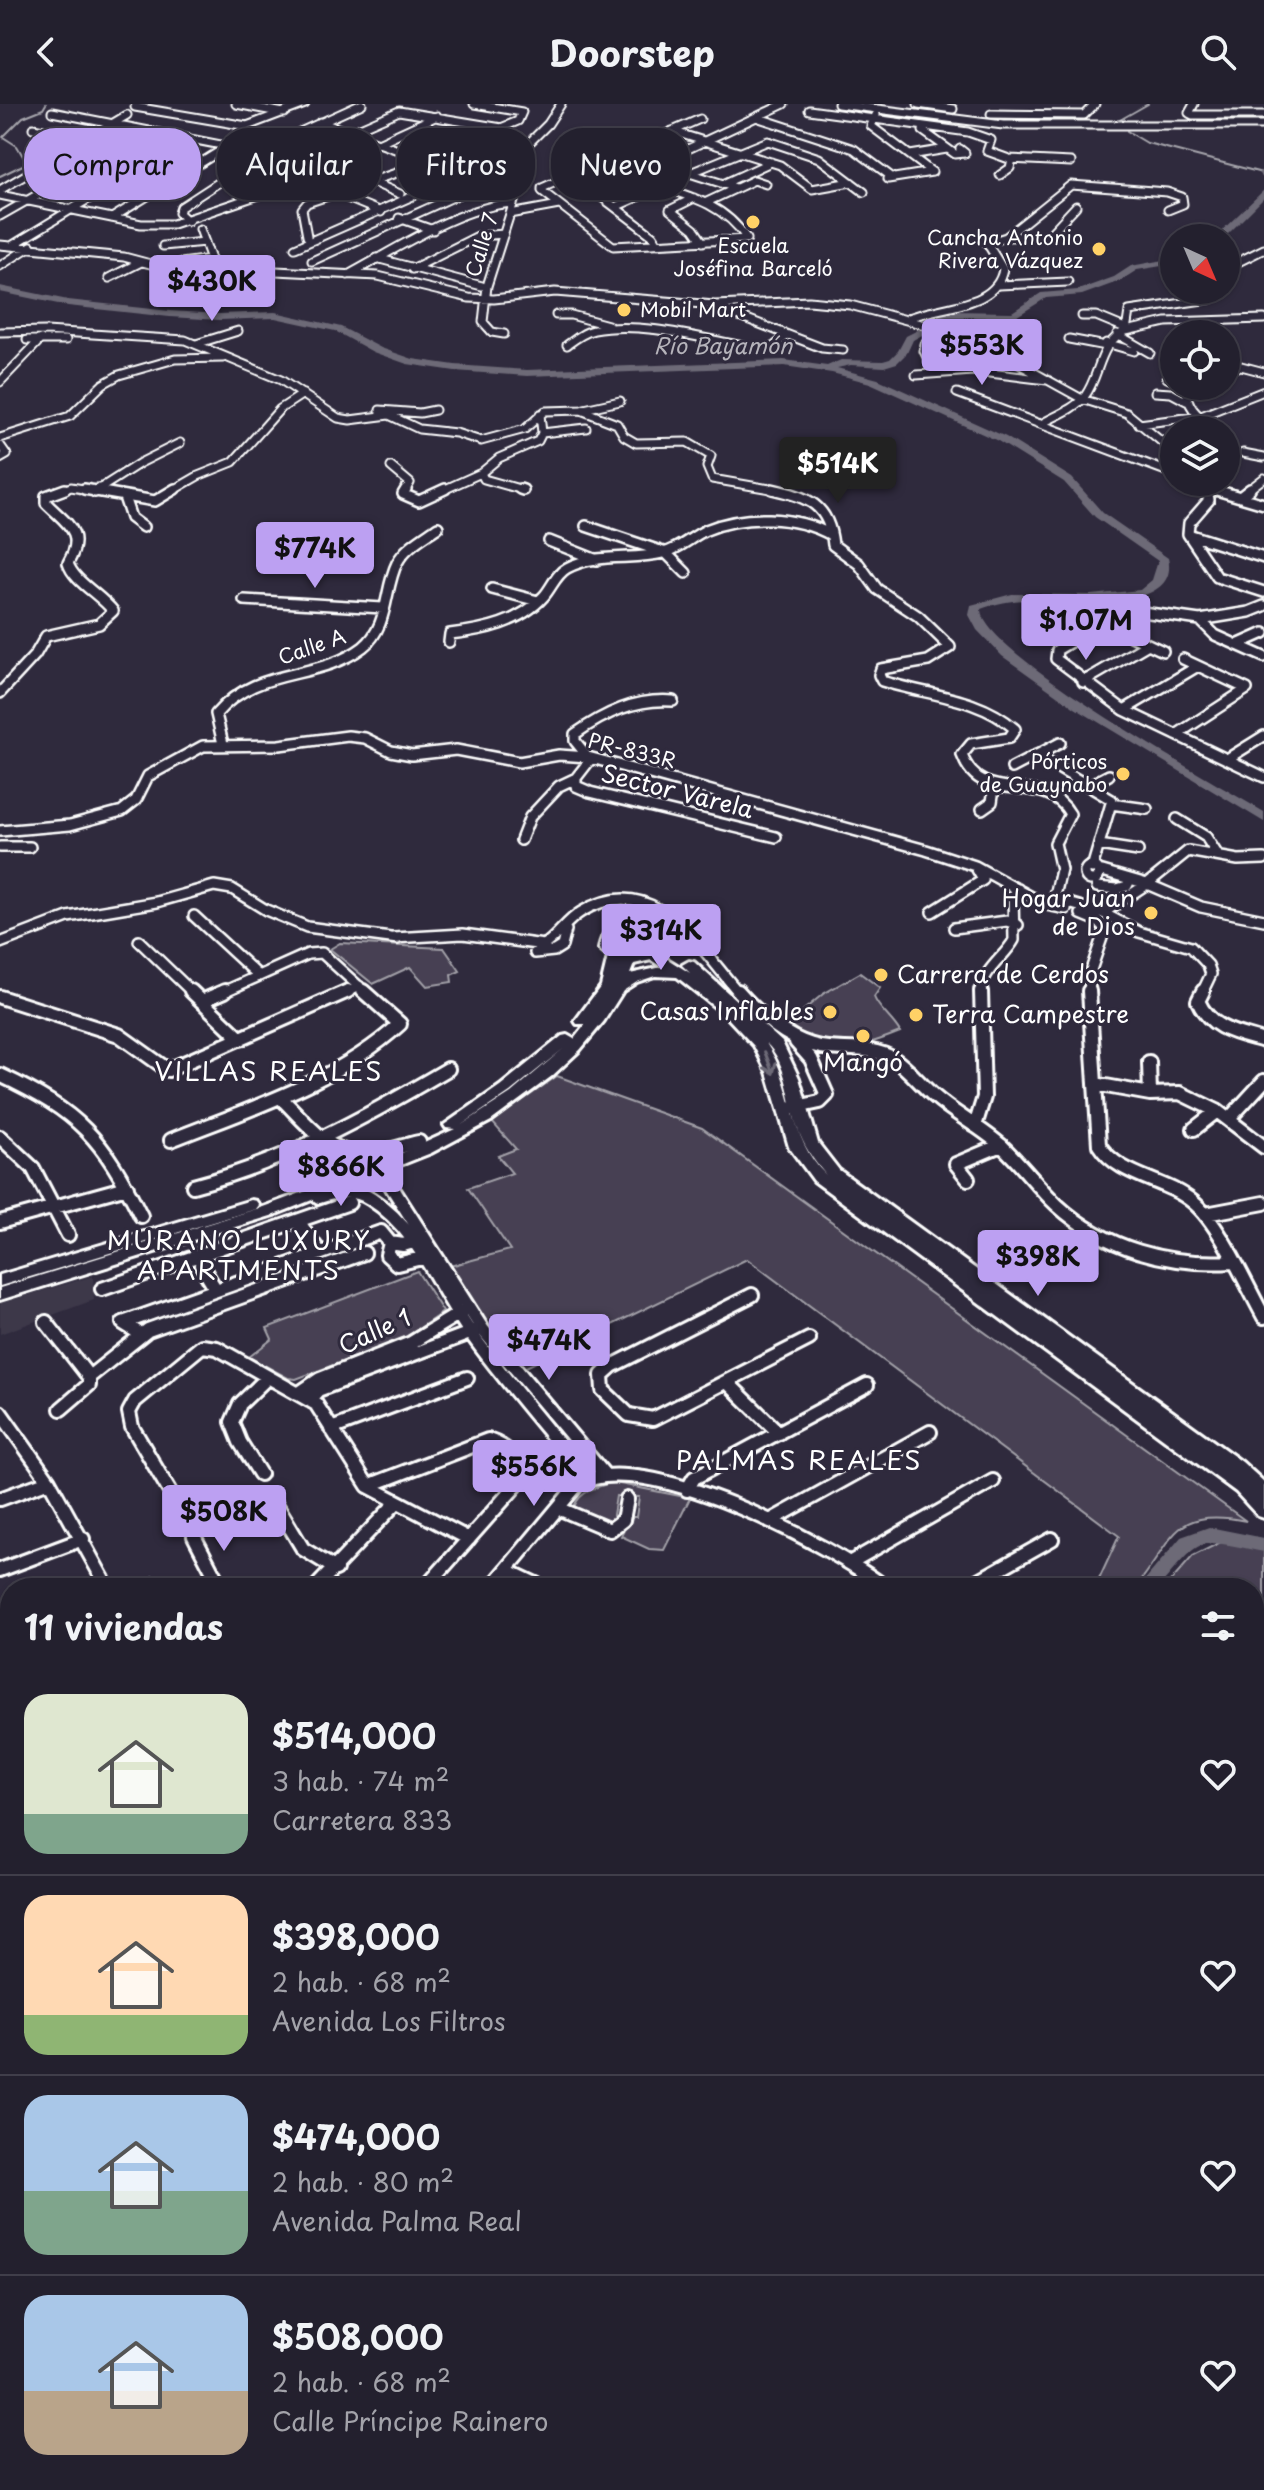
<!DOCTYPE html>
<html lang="es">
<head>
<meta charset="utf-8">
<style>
  :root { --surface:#23202e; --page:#2b2836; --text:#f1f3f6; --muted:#a3a3aa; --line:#403e4a; --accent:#bca0f2 }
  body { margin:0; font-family:"Playpen Sans",sans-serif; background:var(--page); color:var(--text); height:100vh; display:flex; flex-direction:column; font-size:30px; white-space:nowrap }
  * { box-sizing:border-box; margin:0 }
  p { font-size:26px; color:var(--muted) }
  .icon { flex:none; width:44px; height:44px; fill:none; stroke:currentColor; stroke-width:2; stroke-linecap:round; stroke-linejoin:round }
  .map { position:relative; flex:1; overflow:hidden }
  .side { position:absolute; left:0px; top:1474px; width:1264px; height:912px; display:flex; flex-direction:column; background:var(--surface); border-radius:32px 32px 0 0; box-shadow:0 2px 6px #0004,0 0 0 2px var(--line) }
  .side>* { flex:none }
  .banner { position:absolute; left:24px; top:24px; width:800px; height:72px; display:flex; gap:16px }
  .needle { width:52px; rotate:136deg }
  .controls { position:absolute; left:1160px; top:120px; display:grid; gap:16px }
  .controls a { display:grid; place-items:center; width:80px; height:80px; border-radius:50%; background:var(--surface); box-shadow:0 2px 6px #0004,0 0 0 2px var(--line); font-size:40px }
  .price { position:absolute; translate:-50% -68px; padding:0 18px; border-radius:8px; background:var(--accent); color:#111; font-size:26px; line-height:52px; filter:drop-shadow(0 2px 4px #0008) }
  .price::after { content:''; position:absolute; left:50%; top:48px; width:24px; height:18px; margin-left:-12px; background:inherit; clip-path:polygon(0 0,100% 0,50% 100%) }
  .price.selected { background:#222; color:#fff }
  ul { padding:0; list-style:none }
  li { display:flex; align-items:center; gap:24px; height:200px; padding:0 24px }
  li+li { border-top:2px solid var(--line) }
  li span { display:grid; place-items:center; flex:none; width:224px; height:160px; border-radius:24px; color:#555 }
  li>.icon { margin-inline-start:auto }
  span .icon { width:96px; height:96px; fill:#fffc; stroke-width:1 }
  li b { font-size:34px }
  h2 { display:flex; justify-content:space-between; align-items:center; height:96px; padding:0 24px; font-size:34px }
  .tag { padding:0 28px; border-radius:32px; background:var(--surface); box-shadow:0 2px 6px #0004,0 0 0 2px var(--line); font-size:28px; line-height:72px }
  .tag.selected { background:var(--accent); color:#111 }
  header { display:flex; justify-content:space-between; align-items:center; height:104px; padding:0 24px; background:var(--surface); font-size:36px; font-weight:700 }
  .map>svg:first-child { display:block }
</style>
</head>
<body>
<header><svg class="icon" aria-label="back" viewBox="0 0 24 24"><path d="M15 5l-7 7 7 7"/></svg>Doorstep<svg class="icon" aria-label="search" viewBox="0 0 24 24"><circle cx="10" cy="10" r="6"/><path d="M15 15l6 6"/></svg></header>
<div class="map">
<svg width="1264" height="2386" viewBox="0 0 1264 2386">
  <rect width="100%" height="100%" fill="#2f2a3d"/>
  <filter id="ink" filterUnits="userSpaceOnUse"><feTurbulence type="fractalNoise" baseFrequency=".0125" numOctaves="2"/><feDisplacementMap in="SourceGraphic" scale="16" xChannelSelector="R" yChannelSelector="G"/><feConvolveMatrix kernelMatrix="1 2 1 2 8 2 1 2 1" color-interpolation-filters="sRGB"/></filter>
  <g filter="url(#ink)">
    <path fill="#3c3749" d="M93,1172L94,1196L0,1230V1199Z"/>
    <path fill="#464152" stroke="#a2a0a8" stroke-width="2" d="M445,22L481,28L452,42L396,44Z
      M497,38L516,45L455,69L420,55L461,52Z
      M340,839L444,844L460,867L451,871L452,878L427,882L410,863L373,880L330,845Z
      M860,869L880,884L874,893C878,905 892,914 900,928C855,946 828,953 788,919L823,890Z
      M557,972L702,1024L1246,1417C1172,1402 1175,1435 1135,1484H1095L1119,1432L747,1155L522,1265L485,1221L450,1162L510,1146L468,1084L512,1069L498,1052L516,1045L492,1018Z
      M417,1167L443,1208L405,1234L296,1275L288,1274L249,1253L272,1235L267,1224Z
      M615,1379L690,1394L664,1446L649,1445L621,1432L631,1413H636L639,1393L616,1392L613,1411L617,1412L610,1418L574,1403C579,1387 600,1381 615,1379Z
      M1227,1435L1264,1444V1602L1254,1606V1484H1165L1193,1452Z
      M1254,1961L1264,1967V2273L1254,2255Z
      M10,2163V2263L0,2267V2169Z"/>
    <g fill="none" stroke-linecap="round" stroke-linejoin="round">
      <path stroke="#a7a6ad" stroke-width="2" d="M1118,17L1148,0
        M1127,27L1147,39L1262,69
        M0,72L27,59L17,42L3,33L23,13L43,5L46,0"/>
      <path fill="#6d6a77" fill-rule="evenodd" d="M1264,65V75L1258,69Z
        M1264,86V94L1224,134H1214Z
        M1174,154V160L1137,166L1120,177L1082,191L1046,194L1014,214L947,213L935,216L924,230L913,236L907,249L897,259L884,263L851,261L837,264L878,275L1006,333L1072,374L1103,409L1168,454C1182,512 1061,496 1030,496C1013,496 997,499 981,505C981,549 1219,681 1264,708V718L1075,604L1002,552L977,526L969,511L971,501L1012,490L1091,491L1140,486L1152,476L1158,457L1095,413L1064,378L998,337L870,279L832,269L784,262L527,272L455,267L407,260L373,248L335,227L275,214L220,216L170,213L68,202L0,188V182L68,196L170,207L220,210L275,208L341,223L381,244L413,255L455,261L527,266L784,256L827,262L841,256L883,257L890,255L898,247L906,232L918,226L929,212L947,207L1012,208L1041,189L1078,186L1114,173L1131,162Z
        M1209,1423L1264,1434V1448C1195,1434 1204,1431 1158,1484H1138L1181,1433Z
        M10,2113V2140L0,2146V2119Z"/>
      <g stroke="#fff" stroke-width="11">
        <path id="minor-far3" d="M236,0L284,9
          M838,0L1003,21H1264
          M918,0L953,5
          M1194,0L1189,9L1193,11H1264
          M135,3L247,22
          M809,6L968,28L991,36L987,47L1009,55L1071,58
          M52,8L293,55L328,70
          M991,10L1084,11L1095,0
          M876,11L871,22L932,68
          M759,14L854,45L893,74
          M320,18L398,46L454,43L518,17L522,8L474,0
          M924,22L923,27L955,50L965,49L960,45
          M33,24L203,57
          M672,27L780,61L812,85L851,78
          M351,28L399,7L502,24
          M378,39L437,12
          M226,41L247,22L305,0
          M910,51L947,45
          M658,59L784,0
          M242,63L261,67L293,81
          M680,66L736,84
          M690,69L768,37L819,54L864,88
          M1000,71L1010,64L1012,55
          M628,72L595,88L653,132L658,140
          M888,75L932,68
          M370,77L400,90
          M648,79C686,91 724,99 747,135L613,142L542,87V84L700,15
          M723,80L771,58
          M0,86L127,11
          M335,89L381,108
          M0,91L141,120H173L359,57L321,42L287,34
          M694,94L670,106L694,125L703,138
          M707,98L754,76L766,80
          M615,103L660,83
          M510,110L559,101
          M0,112L123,42
          M112,114L228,42
          M399,114L433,126
          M188,117L179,109L181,103L287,34L362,0
          M200,125L216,169
          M307,132L302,105L307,99L402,67L430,78
          M1006,133L1071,81L1167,88L1182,93L1183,100L1168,106
          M0,141L124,153L188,170L255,166L378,172L469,194L494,195L555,188L715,201L809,197L850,201L970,233L1082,295L1127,309L1174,348
          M13,141L162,50
          M163,142L205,138
          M295,144L440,80L507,54L522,52
          M376,154L482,182
          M312,157L497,73L522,71
          M166,161L211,155
          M0,162L31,142
          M1226,164L1264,145
          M412,165L478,132L504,130
          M348,171C395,146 460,102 513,99
          M109,174L141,158
          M999,181L1068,178
          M721,205L822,244L843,246
          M556,211H571L608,221
          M1082,212H1096L1125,224
          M907,215C937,201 997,205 1003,165L987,139L1006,133L1048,132L1076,102
          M1126,227L1166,218L1264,215
          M0,228L46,227L185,236L281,276L338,314L350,316L389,311L419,325L456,329L481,337L525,325L545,307L581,306L617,320L624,332L636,339L687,338L711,352L707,363L712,375L782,387
          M504,230L492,228L483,218L487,182L524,66L523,45L548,20L561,0
          M1117,230L1150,249
          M1069,235L1106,242
          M27,236H66
          M1106,239L1134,247
          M196,240L238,227
          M925,240L924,247L929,257L958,264
          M567,241C575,235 584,228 594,226C644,216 710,237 760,245L773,243L788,231
          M1226,265L1241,262L1264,268
          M916,271L973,267L1047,276
          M1167,274L1174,277
          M0,278L41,235
          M1201,282L1187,291C1190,309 1205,316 1219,326
          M1155,288L1171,289L1186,297
          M957,289L1174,370
          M584,305L620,297
          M380,306L420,309L435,306
          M1041,320C1055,312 1075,305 1085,292C1101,270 1098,239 1126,227L1129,207L1210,195
          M1139,320L1201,312L1264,287
          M542,329L586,324
          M0,334L70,312L103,280L119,271L175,255L223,254
          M0,341L7,351L0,355
          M1243,349L1264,353
          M391,363L410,379L405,387
          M481,369L484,375L523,386
          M1201,378L1208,387
          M1202,382L1220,387
          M60,387L71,383L96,387
          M96,387L140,359L180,339
          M172,387L198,372L233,358L280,305L303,290
          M441,387L481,369L499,354L538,337L542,329L540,310
          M1247,387L1264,374"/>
      </g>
      <g stroke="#fff" stroke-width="14">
        <path id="minor-far2" d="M84,385L155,397L175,385
          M406,385L403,390L419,397L445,385
          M520,385L523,386
          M772,385C809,393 829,401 833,441L859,460L877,485L918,512L950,543L928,557L881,565L879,571L882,577C926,591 980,593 1015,625L1009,634L971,640L962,651C982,706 1044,664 1070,710L1055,739L1061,766L1055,792L1058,796L1103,809L1139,828L1191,843L1208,861L1211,870L1202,889
          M1207,385L1209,396L1189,419L1188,430L1217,473L1264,488
          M1213,385L1264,400
          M95,388L99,385
          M1241,392L1250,385
          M124,393L131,414L143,423
          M586,422L666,449L686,469
          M1188,430L1264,454
          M549,437L597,456
          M492,485L538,497
          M244,496L383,504
          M1264,502L1249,508L1200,516L1135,507L1119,509L1057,546L1056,555L1124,606L1264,673
          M1200,516L1215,531L1264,553
          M1131,532L1163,547
          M449,538L450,530C484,526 520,519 544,492C552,483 556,470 567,464C597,448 632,457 663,449C680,445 691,433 706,426C744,410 795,411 831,431
          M1237,541L1264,529
          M1183,555L1247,585
          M1083,578L1148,540
          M0,589L35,551L46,532L99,520L113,507C101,491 73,477 68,459C86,428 67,420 46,399V392L65,385
          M1124,606L1198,562
          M1176,631L1247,585
          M223,640L216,610C257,561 317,578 363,543C389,523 384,485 397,459C405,443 424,433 438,423
          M1036,651L1112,696L1092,764
          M588,653L575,637V630C605,609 636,594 673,597
          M1227,655L1264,632
          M1012,664L1060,639
          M576,674V682L590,688L776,733
          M1088,682L1109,671
          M1111,700L1147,705
          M982,705L992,698L994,684
          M1177,715L1206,733L1217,750
          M0,727L70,721L122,707L136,696L148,672L203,642L279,641L348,632L365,634L391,647L412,651L456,646L519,658L559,651L588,653L926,746L975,762L1046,801L1066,805
          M521,736L530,713L559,682L576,674L590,656L588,653
          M1099,741L1138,747
          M0,743H30
          M1085 769a7 7 0 1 1 14 0a7 7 0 1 1-14 0Z
          M1099,766L1147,780L1201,803L1264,816
          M1097,783L1117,785L1127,782L1130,776
          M932,808L983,776L975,762
          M1103,809L1147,780L1188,747L1238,756L1264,755
          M1081,810L1098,817L1105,825L1091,866L1089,889
          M194,812L259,872
          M954,824L1007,817L1018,821
          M394,834L463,830L544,841C558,832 566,817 581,808C654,764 698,842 739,889
          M139,837L193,889
          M0,839L68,813L157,798L214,782L232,785L266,806L307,823L398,835
          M535,849L554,847L562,842L566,826
          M221,889L308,850L322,849L366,889
          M344,889L359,882
          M981,889C981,867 1005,853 1014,836L1013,792L1018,785"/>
      </g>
      <g stroke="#fff" stroke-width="18">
        <path id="minor-far1" d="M191,887L241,935
          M738,887C761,913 792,941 828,944C851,946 874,943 894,955C909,965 920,980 934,992C956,1011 982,1024 1003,1043C1022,1061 1038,1083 1057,1101C1105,1145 1169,1162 1232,1158
          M1089,887L1099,1041C1119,1073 1164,1074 1193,1098C1220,1120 1246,1181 1264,1213
          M1203,887L1198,897C1211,926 1236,929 1264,937
          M0,893L119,931L168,966L348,887
          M202,897L225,887
          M1149,958L1150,990
          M0,971C79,1008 103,1034 141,1112
          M1095,980L1150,990L1180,989L1217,1007L1264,1043
          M280,993C300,1012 326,1047 356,1050C377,1052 399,1042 419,1038
          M792,1004L820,998L827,991L811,955L796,938
          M1229,1015L1264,977
          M975,1022L984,993L981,887
          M1194,1025L1217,1007
          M0,1033L33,1064L68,1131
          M171,1036C249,1005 337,978 400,920L363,887
          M394,1059L386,1065V1074L483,1226L604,1370
          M968,1075L956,1060L1001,1041
          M310,1080L334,1056L322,1033
          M193,1082C285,1058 366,1013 448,965
          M319,1093C337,1087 354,1084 371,1095C420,1126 440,1187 472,1231C508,1281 549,1327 587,1374
          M1206,1110L1264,1099
          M298,1117L320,1149
          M0,1118L127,1083
          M390,1139L387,1151L397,1160L430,1152
          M201,1161L216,1186
          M102,1185L349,1099
          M752,1191L612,1262L602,1271L603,1286L629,1311L653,1315L809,1235
          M46,1218L89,1273L148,1226L364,1149
          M142,1231L123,1219L381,1128L390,1139L403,1141L417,1137
          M727,1278L779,1329
          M298,1290L320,1275L411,1239L463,1207
          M309,1296L318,1286L478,1226
          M61,1305L89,1281V1273
          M0,1308L49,1377L108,1484
          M331,1325L467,1274
          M260,1370L240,1338L232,1318L240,1300L268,1273
          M368,1382L488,1336C507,1342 520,1356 521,1376L425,1484
          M687,1386L694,1374L867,1281
          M0,1395L49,1377
          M177,1400L132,1323L129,1308L135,1297L202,1242L217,1244L316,1300L368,1382L469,1435
          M276,1400L303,1445L336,1465
          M558,1404L610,1426L623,1416L627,1395
          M770,1417L930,1328
          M194,1432L221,1484
          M851,1458L993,1377
          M0,1466L83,1435
          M506,1466L544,1484
          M145,1484L155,1480
          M315,1484L397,1398
          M491,1484L577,1381C639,1340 833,1442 886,1484
          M965,1484L1052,1435
          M4,1540L10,1538"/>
      </g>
      <g stroke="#fff" stroke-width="22">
        <path id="minor" d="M0,1542L9,1538
          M0,1620L10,1616
          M1254,1623L1264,1611
          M0,1708L10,1702
          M1254,1780L1264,1777
          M0,1805L10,1799
          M1254,1843L1264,1839
          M0,1870L10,1863
          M0,1932L10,1944
          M0,2277L10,2273
          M1254,2289L1264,2308
          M611,2376V2386
          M117,2386L136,2376
          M338,2386L339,2376
          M459,2386L460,2376
          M862,2386L870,2376
          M1089,2386L1098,2376"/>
      </g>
      <g stroke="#fff" stroke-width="6">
        <path id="major" d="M635,818L650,820L665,830L666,846L661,851L690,869L682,861L689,857L694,858L782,938L799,974L818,1039L839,1066L1242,1358L1264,1378V1414L1258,1412L1236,1388L814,1077L789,1043L767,968L754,942L727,913L677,873L655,872L637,878L623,887L604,917L580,946L552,972L491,1017L431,1049L274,1111L0,1196V1184L263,1103L369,1064L455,1025L446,1024L444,1021L500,982L562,932L567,931L574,935L586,920H577L575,917L601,882L608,853L599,845C603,820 613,822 635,818ZM635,826L641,827L653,834L652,844L632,851L613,844C615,829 621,829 635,826ZM651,856L662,863L630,870L634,860ZM766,939C788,959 788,996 797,1022C803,1041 813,1056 826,1071C787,1033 795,982 766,939ZM563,945L511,989L460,1022L510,988Z
          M251,1096L256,1097L259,1101L256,1105L0,1182V1171Z"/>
      </g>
      <use href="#minor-far3" stroke="#2f2a3d" stroke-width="7"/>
      <use href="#minor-far2" stroke="#2f2a3d" stroke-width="9"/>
      <use href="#minor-far1" stroke="#2f2a3d" stroke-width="12"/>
      <use href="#minor" stroke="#2f2a3d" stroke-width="16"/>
      <use href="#major" fill="#2f2a3d" fill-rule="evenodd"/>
    </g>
    <defs><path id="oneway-shaft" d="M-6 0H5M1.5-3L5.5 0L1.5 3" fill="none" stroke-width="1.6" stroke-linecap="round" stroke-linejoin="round" transform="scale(2)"/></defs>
    <use stroke="#6d6a77" href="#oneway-shaft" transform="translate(769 959) rotate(69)"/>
  </g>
  <g fill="#ffd166" stroke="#2f2a3d" stroke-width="3">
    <circle cx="753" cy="118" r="8"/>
    <circle cx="1099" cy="145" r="8"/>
    <circle cx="624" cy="206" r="8"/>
    <circle cx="1123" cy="670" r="8"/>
    <circle cx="1151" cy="809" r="8"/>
    <circle cx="881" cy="871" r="8"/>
    <circle cx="830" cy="908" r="8"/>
    <circle cx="916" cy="911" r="8"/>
    <circle cx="863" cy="932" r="8"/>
  </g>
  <g text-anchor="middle" stroke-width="6" stroke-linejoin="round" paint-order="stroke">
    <g font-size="20" fill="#fff" stroke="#2f2a3d" text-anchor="end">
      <text x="1083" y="141">Cancha Antonio<tspan x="1083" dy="23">Rivera Vázquez</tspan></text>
      <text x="753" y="149" text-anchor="middle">Escuela<tspan x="753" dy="23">Joséfina Barceló</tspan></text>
      <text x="640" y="213" text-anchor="start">Mobil Mart</text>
      <text x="1107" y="665">Pórticos<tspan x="1107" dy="23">de Guaynabo</tspan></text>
    </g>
    <g font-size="20" fill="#fff" stroke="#2f2a3d">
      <text transform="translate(482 141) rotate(-73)" y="7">Calle 7</text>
      <text transform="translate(312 543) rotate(-19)" y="7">Calle A</text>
      <text transform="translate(632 647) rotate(14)" y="7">PR-833R</text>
    </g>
    <g font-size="22" font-style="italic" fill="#b6b4bb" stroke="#2f2a3d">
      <text x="723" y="250">Río Bayamón</text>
    </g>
    <g font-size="24" fill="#fff" stroke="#2f2a3d">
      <text transform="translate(677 688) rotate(14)" y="8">Sector Varela</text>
      <text transform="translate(375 1228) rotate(-24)" y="8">Calle 1</text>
    </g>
    <g font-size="24" fill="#fff" stroke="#2f2a3d" text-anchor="end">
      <text x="1135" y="803">Hogar Juan<tspan x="1135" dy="28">de Dios</tspan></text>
      <text x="897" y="879" text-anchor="start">Carrera de Cerdos</text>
      <text x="814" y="916">Casas Inflables</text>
      <text x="932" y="919" text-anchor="start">Terra Campestre</text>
      <text x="863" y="967" text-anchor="middle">Mangó</text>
    </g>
    <g font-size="26" letter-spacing="2" fill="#fff" stroke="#2f2a3d">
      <text x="269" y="977">VILLAS REALES</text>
      <text x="239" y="1146">MURANO LUXURY<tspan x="239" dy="30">APARTMENTS</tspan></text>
      <text x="799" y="1366">PALMAS REALES</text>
    </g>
  </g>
</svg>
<div class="controls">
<a><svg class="needle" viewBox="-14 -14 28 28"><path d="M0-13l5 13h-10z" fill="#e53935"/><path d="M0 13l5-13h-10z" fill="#a3a3aa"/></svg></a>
<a><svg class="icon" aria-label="locate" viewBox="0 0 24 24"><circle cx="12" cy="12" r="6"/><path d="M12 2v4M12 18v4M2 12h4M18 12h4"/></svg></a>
<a><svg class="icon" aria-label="layers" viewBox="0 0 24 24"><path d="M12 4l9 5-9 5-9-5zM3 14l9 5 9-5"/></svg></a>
</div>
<b class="price" style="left:212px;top:219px">$430K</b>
<b class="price" style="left:982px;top:283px">$553K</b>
<b class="price selected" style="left:838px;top:401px">$514K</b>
<b class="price" style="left:315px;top:486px">$774K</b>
<b class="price" style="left:1086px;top:558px">$1.07M</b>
<b class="price" style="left:661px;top:868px">$314K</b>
<b class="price" style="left:341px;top:1104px">$866K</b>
<b class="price" style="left:1038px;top:1194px">$398K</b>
<b class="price" style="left:549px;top:1278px">$474K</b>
<b class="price" style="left:534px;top:1404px">$556K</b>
<b class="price" style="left:224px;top:1449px">$508K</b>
<div class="banner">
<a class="tag selected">Comprar</a>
<a class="tag">Alquilar</a>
<a class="tag">Filtros</a>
<a class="tag">Nuevo</a>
</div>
<section class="side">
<h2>11 viviendas<svg class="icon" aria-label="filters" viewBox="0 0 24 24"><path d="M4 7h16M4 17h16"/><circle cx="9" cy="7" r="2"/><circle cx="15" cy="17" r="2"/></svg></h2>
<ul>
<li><span style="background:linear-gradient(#dfe7d0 75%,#7fa58c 0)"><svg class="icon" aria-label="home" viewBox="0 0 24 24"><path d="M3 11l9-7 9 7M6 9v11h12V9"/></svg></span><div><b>$514,000</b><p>3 hab. · 74 m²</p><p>Carretera 833</p></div><svg class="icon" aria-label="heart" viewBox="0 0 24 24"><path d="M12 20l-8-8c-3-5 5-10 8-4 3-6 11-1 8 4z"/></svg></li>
<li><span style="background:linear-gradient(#ffd9b3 75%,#8fb573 0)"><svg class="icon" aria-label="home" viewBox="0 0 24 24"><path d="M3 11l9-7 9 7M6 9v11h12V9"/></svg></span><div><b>$398,000</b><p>2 hab. · 68 m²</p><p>Avenida Los Filtros</p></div><svg class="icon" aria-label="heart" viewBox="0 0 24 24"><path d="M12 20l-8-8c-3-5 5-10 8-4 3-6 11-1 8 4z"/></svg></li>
<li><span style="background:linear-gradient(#a9c7e8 60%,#7fa58c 0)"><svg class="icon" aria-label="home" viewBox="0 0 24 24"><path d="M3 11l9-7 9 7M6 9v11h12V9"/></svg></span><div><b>$474,000</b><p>2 hab. · 80 m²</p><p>Avenida Palma Real</p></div><svg class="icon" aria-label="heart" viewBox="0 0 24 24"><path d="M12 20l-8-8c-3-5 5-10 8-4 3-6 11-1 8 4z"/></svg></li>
<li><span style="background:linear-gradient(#a9c7e8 60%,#b9a48a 0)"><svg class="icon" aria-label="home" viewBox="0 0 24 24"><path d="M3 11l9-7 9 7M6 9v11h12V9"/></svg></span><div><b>$508,000</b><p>2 hab. · 68 m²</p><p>Calle Príncipe Rainero</p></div><svg class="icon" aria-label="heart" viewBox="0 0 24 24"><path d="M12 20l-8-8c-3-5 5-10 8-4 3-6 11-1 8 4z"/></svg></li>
</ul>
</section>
</div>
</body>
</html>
